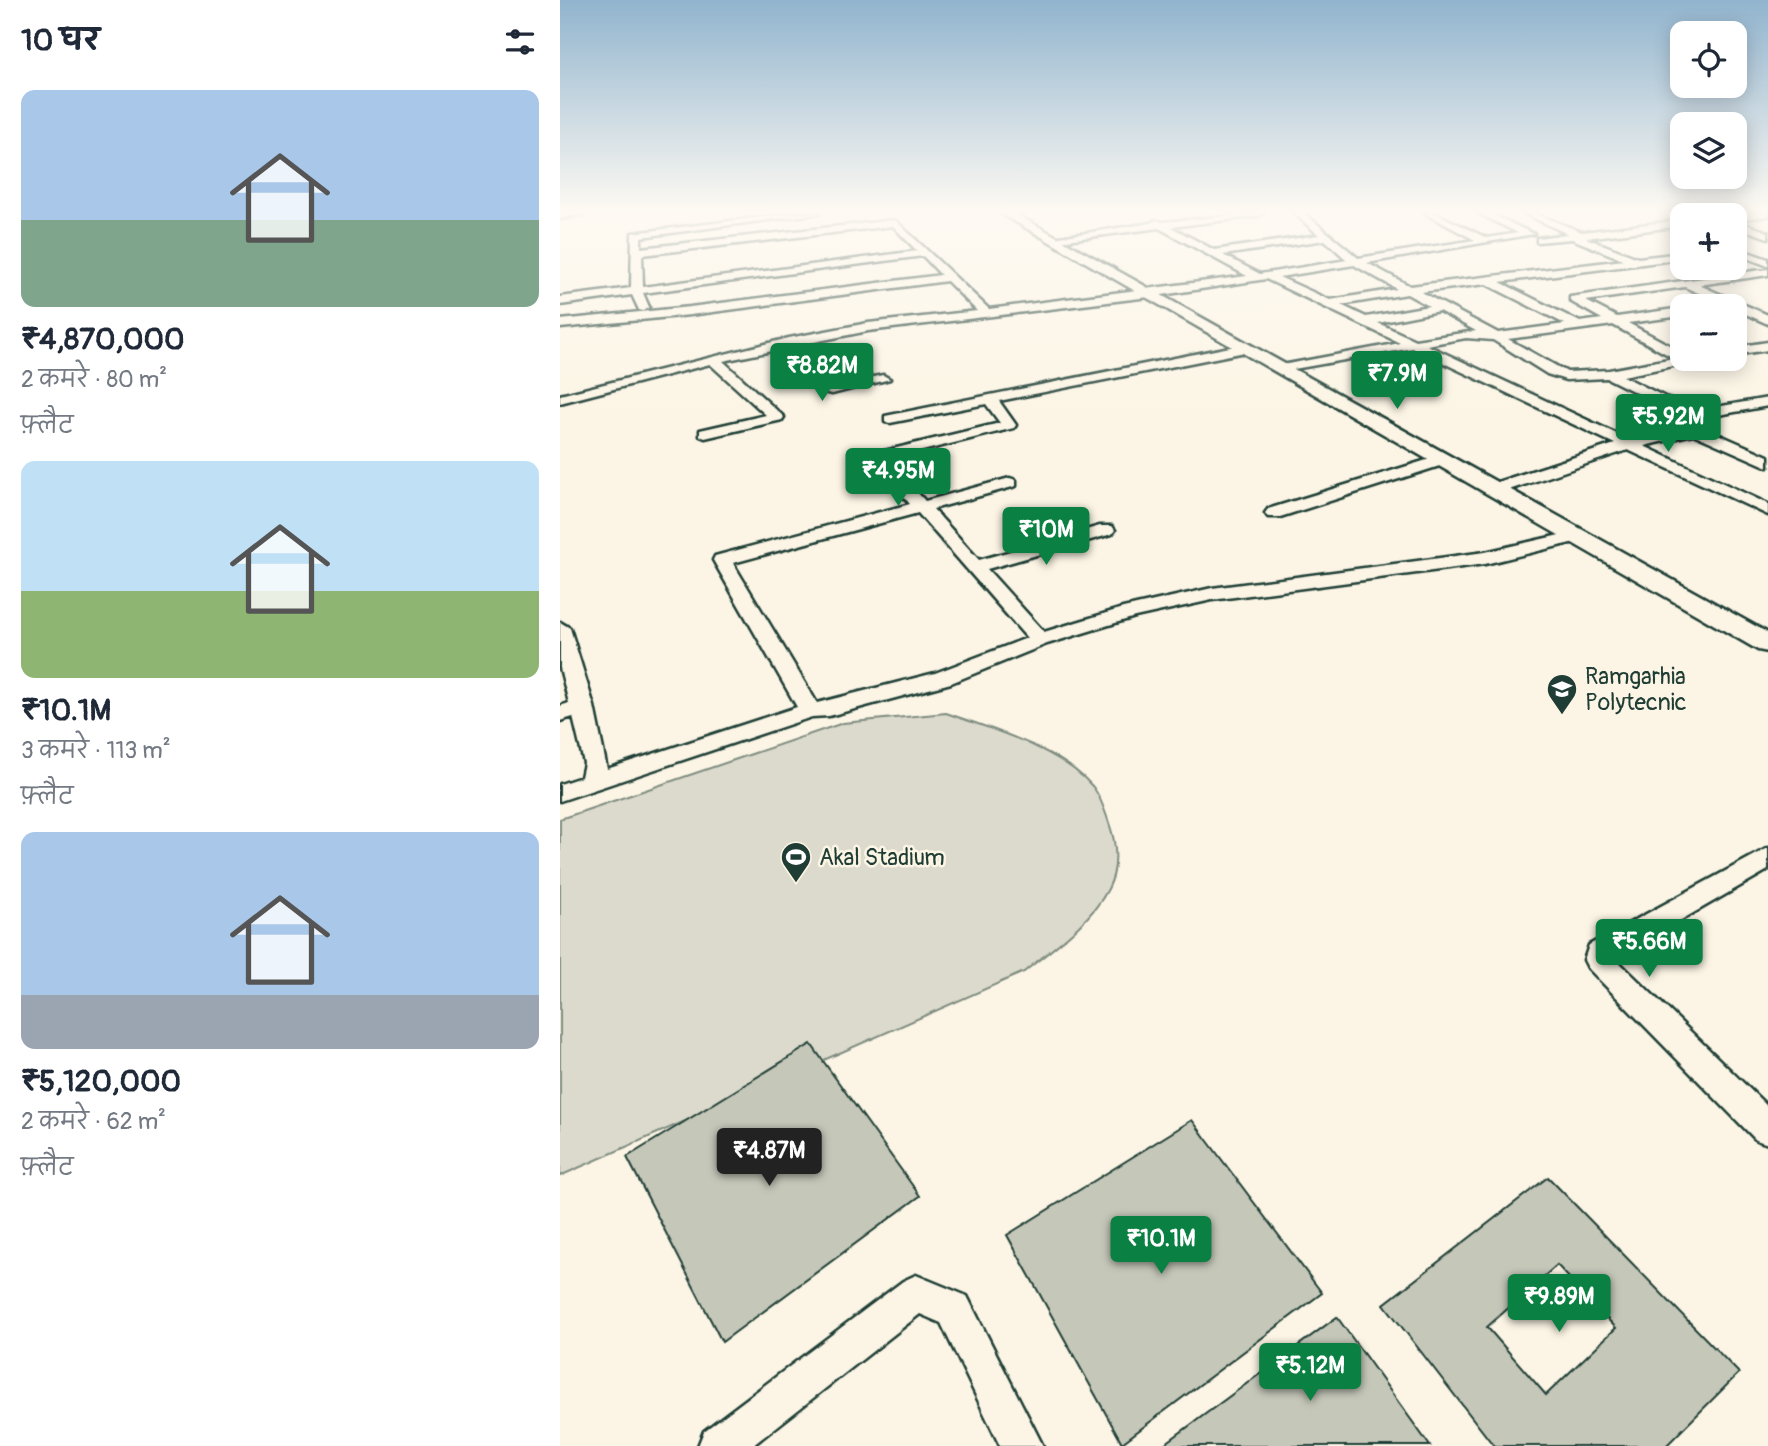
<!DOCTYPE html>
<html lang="hi">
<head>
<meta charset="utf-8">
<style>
  :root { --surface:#fff; --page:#f6f6f7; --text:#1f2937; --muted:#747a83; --accent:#0b8043 }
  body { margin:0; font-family:Pangolin,"Playpen Sans Deva",sans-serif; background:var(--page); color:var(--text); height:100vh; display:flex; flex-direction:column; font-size:26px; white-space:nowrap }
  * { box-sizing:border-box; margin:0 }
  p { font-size:23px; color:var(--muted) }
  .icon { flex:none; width:38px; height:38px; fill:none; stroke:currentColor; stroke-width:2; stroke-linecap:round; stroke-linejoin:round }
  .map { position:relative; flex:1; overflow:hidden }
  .sheet { display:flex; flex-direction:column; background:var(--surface); width:560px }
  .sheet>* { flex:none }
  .fabs { position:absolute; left:1110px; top:21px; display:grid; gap:14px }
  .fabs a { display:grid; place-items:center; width:77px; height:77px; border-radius:14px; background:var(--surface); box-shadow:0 4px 18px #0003; font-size:35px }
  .price { position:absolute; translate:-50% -60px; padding:0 16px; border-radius:7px; background:var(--accent); color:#fff; font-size:23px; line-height:46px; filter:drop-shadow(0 2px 4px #0008) }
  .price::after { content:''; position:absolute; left:50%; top:42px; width:21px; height:16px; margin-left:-10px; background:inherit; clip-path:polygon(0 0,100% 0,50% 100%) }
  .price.active { background:#222; color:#fff }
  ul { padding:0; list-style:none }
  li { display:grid; align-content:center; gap:14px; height:371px; padding:0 21px }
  li span { display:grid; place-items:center; height:217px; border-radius:14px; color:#555 }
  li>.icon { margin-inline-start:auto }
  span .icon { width:126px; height:126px; fill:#fffc; stroke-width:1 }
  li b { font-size:30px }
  h2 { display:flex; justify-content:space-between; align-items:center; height:84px; padding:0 21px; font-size:30px }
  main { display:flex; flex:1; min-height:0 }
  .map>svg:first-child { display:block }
</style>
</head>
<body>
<main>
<section class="sheet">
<h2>10 घर<svg class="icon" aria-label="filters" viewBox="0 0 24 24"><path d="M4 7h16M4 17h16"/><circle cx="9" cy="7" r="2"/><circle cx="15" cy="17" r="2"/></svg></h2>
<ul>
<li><span style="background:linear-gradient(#a9c7e8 60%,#7fa58c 0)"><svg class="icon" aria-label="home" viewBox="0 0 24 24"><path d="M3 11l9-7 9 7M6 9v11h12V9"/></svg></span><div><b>₹4,870,000</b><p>2 कमरे · 80 m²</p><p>फ़्लैट</p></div></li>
<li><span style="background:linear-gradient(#bfe0f5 60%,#8fb573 0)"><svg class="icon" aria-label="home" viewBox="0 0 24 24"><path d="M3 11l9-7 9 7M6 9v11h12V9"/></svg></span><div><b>₹10.1M</b><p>3 कमरे · 113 m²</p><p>फ़्लैट</p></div></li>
<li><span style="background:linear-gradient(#a9c7e8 75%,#9aa5b1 0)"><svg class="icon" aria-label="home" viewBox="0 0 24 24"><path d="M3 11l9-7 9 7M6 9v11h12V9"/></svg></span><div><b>₹5,120,000</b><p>2 कमरे · 62 m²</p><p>फ़्लैट</p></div></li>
</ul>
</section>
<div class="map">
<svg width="1208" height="1446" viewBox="0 0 1208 1446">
  <rect width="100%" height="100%" fill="#fcf5e5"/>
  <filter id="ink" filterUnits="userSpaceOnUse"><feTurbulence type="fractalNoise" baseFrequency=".0143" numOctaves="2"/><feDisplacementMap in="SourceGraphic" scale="14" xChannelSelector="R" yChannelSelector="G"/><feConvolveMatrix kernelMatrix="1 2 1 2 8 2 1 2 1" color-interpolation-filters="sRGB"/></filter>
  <g filter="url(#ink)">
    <path fill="#dcdacc" stroke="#7e8c80" stroke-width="2" d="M386,713C432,729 501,749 533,787C541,797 546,814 550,826C557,846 558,870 548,889C530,923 493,948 464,972L0,1176V819L283,723Z"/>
    <path fill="#c5c7b9" stroke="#1f3d34" stroke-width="2" fill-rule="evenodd" d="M251,1044L360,1196L162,1342L67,1157Z
      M632,1120L762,1293L562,1443L447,1235Z
      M988,1177L1179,1373L1106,1446H934L824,1304ZM997,1265L1056,1328L986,1395L927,1327Z
      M777,1317L870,1446H602Z"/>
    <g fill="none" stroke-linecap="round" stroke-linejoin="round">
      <g stroke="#1f3d34" stroke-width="5">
        <path id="minor" d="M0,213H28L0,219Z
          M236,213H261L81,237V248L335,220L429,309L687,276L599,228L491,242L486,239L591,223L596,220L602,222L703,213L699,216L611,227L654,250L759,235L734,213H744L798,258L915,240L864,213H875L927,238L958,233L918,213H929L974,234L807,263L850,286L1064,260L1012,239L977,242V238L1008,234L963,213H974L1022,232L1122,220V226L1026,238L1078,258L1122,253V259L940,282L1020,322L1042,319L1010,301V297L1208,269V275L1139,285L1208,315V324L1125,287L1026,301L1057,317L1122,308V316L1068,323L1122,352V359H1134L1133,362L1063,376L1133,411L1208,398V406L1131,420L1047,378L1006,380L987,374L933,340L906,338L867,345L1070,440L1135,424L1208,456V467L1133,434L1084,446L1208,504V515L1068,450L940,493H928V485L1055,444L852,348L717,372V366L722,365L840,343L706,279L589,297L308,331L239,345L275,385L323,375L330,379L272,394L267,393L227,348L163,361L224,417L222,420L145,438L140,436V430L206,415L150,364L0,403V395L229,338L308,323L417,311L387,281L130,315L0,328V320L130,307L381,275L363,256L83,293L89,307L83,311L79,310L72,295L0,305V297L71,288L72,233ZM333,226L357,251L83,287L82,255ZM765,240L787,260L700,274L663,255ZM794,265L837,289L770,300L719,277ZM926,284L1005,324L938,333L861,292ZM847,294L869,306L806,317L781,305ZM879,311L916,331L855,340L818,323ZM1053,325L1114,358L1049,370L1007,372L948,339Z
          M1187,213H1208V216L1174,220V215H1170Z
          M1174,220L1208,232V238L1174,226Z
          M1174,247L1208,259V266L1174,253Z
          M1208,342V350L1174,355V347Z
          M685,344L690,345V351L439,401L456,425L454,428L334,458L333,465L365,501L450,478L456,480V486L373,509L419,560L540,526H552L555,530L552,534L427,569L484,632L563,608L652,588L925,552L1017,531L1026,536L1023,540L925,564L652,600L575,617L487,644L391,683L269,716L252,717L0,801V784L21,777L24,763L13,717L0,721V706L9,703L0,668V622L10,628L34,706L47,769L237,707L153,560L155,556L350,504L317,466L320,452L440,423L426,404L330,423L325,422V416ZM358,513L467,638L375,673L257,703L173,563Z
          M883,455L889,457V463L720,517H708L705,513L708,509Z
          M1208,848V870L1055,958L1208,1107V1144L1196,1140L1028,968L1024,960L1029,945Z
          M356,1275L407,1296L483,1446H440L381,1323L360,1314L192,1446H138L144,1431L343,1281Z"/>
      </g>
      <g stroke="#1f3d34" stroke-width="5">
        <path id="major" d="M440,213H454L1208,633V652L1198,650Z"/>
      </g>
      <use href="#minor" fill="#fcf5e5" fill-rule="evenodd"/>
      <use href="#major" fill="#fcf5e5" fill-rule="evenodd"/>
    </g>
  </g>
  <linearGradient id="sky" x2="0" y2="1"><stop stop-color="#91b4ce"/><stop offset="0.51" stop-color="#fefaf3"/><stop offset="1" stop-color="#fefaf3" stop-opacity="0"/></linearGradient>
  <rect width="1208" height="415" fill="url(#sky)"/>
  <defs>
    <g id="university-pin" transform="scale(1.575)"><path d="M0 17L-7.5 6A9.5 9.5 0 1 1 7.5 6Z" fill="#1f3d34" stroke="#fcf5e5"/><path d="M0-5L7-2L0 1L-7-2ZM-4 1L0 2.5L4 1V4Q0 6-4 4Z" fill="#fff"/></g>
    <g id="stadium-pin" transform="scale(1.575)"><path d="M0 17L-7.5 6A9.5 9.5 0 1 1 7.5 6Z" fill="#1f3d34" stroke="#fcf5e5"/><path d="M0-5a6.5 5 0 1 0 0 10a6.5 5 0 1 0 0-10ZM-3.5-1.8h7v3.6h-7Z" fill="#fff"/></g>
  </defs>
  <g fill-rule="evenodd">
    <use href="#university-pin" x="1002" y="689"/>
    <use href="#stadium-pin" x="236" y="857"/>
  </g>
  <g text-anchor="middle" stroke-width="5" stroke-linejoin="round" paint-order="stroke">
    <g font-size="23" fill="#1f3d34" stroke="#fcf5e5" text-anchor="start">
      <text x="1025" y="684">Ramgarhia<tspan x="1025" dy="26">Polytecnic</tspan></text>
      <text x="259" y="865">Akal Stadium</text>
    </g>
  </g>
</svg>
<div class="fabs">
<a><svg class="icon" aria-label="locate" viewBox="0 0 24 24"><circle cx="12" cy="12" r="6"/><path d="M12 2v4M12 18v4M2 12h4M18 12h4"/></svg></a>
<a><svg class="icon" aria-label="layers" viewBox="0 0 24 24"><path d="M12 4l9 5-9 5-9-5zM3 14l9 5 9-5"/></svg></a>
<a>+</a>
<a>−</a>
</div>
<b class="price" style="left:262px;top:403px">₹8.82M</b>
<b class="price" style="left:837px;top:411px">₹7.9M</b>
<b class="price" style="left:1108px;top:454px">₹5.92M</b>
<b class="price" style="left:338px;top:508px">₹4.95M</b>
<b class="price" style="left:486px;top:567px">₹10M</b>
<b class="price" style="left:1089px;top:979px">₹5.66M</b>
<b class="price active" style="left:209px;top:1188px">₹4.87M</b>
<b class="price" style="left:601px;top:1276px">₹10.1M</b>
<b class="price" style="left:999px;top:1334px">₹9.89M</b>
<b class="price" style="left:750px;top:1403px">₹5.12M</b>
</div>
</main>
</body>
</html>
